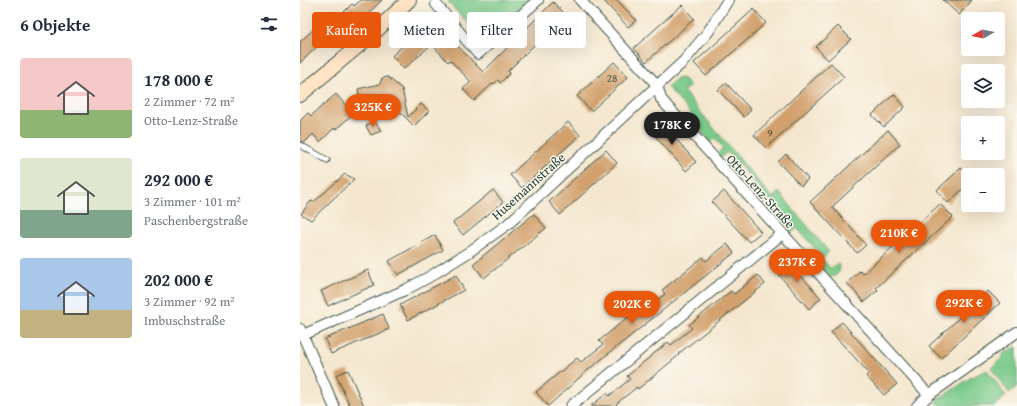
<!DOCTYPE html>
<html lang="de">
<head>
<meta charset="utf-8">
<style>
  :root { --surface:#fff; --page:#f2f2f3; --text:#1f2937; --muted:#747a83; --accent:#ea580c }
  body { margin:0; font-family:"Gentium Book Plus",serif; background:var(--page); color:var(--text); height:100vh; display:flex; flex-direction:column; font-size:15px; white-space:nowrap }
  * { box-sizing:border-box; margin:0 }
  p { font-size:13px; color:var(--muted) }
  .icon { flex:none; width:22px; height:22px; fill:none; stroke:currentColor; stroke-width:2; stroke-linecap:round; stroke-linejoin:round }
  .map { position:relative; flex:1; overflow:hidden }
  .panel { display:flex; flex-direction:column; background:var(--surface); width:300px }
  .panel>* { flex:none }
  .hud { position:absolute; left:12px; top:12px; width:380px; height:36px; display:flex; gap:8px }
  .needle { width:26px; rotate:261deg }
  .controls { position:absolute; left:661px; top:12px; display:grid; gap:8px }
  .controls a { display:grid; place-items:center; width:44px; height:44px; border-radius:4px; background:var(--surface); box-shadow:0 4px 16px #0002; font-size:20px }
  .price { position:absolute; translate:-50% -34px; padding:0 9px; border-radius:14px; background:var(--accent); color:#fff; font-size:13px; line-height:26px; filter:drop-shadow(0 1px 2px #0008) }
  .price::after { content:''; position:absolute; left:50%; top:24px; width:12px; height:9px; margin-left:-6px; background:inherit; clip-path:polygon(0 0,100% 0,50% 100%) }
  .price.selected { background:#222; color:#fff }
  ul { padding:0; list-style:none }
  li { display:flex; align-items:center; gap:12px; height:100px; padding:0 20px }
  li span { display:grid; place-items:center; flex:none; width:112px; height:80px; border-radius:4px; color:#555 }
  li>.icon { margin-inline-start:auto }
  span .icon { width:48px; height:48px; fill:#fffc; stroke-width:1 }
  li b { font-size:17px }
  h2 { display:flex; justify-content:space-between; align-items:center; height:48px; padding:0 20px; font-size:17px }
  .tag { padding:0 14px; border-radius:4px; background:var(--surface); box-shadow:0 4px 16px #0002; font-size:14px; line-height:36px }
  .tag.selected { background:var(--accent); color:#fff }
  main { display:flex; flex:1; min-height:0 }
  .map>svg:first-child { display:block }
</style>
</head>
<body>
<main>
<section class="panel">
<h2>6 Objekte<svg class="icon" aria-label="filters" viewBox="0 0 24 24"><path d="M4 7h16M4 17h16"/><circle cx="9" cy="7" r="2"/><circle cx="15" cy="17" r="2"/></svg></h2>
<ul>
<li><span style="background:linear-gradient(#f6c9c9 65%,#8fb573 0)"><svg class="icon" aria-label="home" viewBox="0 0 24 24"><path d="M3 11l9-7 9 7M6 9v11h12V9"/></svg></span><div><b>178 000 €</b><p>2 Zimmer · 72 m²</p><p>Otto-Lenz-Straße</p></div></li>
<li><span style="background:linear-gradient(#dfe7d0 65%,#7fa58c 0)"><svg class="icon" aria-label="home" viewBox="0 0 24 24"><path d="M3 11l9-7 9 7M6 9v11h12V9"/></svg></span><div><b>292 000 €</b><p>3 Zimmer · 101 m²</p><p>Paschenbergstraße</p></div></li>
<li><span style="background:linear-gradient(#a9c7e8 65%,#c2b280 0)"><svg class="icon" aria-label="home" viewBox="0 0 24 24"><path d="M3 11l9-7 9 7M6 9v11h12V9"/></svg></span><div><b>202 000 €</b><p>3 Zimmer · 92 m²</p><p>Imbuschstraße</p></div></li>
</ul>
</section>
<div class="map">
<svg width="717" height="406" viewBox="0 0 717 406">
  <rect width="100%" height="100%" fill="#fbf7ec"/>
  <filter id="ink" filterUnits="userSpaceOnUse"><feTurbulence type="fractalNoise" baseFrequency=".025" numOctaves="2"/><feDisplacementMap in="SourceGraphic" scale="8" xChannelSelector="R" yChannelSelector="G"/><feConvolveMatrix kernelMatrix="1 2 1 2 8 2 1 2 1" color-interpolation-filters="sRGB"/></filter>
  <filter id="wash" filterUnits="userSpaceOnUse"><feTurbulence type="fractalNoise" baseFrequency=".012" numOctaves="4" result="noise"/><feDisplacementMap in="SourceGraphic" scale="16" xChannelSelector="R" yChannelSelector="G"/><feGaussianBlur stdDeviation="0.9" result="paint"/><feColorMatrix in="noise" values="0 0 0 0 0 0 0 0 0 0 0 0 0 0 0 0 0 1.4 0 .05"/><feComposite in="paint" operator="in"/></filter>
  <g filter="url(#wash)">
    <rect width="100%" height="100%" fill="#f5e7cf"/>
    <path fill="#7aca8a" stroke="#4c845f" d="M150,0H232L187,43L148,2Z
      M381,78L385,80L390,86L383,91L472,198L479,192L529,252L522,259L531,269L538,263L540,270C538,275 533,278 528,276L513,260L520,254L497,228L490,234L487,230L493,224L481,211L474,217L472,214L479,208L470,199L463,204L455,197L462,190L427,152L420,158L417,154L423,148L415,138L409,144L395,118L367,87L376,79Z
      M717,347V386L709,393L691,368L702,358L704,353Z
      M687,370L706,396L695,406H640L636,401L670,378Z"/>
    <g id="blocks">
      <path fill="#d2a16d" d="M61,0H82L50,31L39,20L42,16L41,15L52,4L54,6Z
        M303,0H317L336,20L328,27Z
        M643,0H672L659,15Z
        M253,2L265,14L208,71L210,73L200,83L198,80L194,84L193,83L174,101L163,89L171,82L150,60L148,62L132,44L104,69L92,56L136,14L147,27L143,31L183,72Z
        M382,5L394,19L346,62L334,48Z
        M454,9L466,23L406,76L394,63Z
        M24,22L32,32L0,63V42L17,26L19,27Z
        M538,26L551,39L528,60L516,47Z
        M314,62L328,77L291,111L277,96Z
        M531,63L544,77L466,148L454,135Z
        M88,77L102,89L108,117L121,104L129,111L114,126L94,106L99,102L62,109L58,89L80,84L82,78Z
        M426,83L451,110L444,117L418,90Z
        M36,94L53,114L35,130L34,128L20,142L13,134L4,143L0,141V121L8,113L11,116Z
        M594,94L605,107L584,127L572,115Z
        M74,120L81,131L71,135L66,126Z
        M359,120L396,162L386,171L349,129Z
        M268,122L280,135L222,188L210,175Z
        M588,130L600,144L532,207L566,245L557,253L510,202Z
        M306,150L317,163L260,215L249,202Z
        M486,154L508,179L501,186L478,162Z
        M661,168L668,175V184L648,203L637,190Z
        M45,174L54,179L11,220L1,214L11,201L14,202Z
        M193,190L203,202L163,235L153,223Z
        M424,191L461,232L449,242L412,202Z
        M640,204L653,217L576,288L578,290L564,302L547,283L560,271L563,274Z
        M234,214L246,228L184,278L173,264Z
        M135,235L143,250L98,275L89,261Z
        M427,244L434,253L288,370L248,406L236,392L277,358L281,362L303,345L299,341L340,307L344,311L365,294L362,290L403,257L406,261Z
        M484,257L521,298L509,309L473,268Z
        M68,270L74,285L28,306L21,291Z
        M156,275L164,290L108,320L100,305Z
        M458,275L465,284L378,354L379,355L338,389L337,387L316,404L317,406H291L307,393L309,396L330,379L327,376L368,342L371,345L392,328L389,325L431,291L434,294Z
        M688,291L700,303L641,358L629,346Z
        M83,314L89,329L31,354L25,339Z
        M542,322L597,384L584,395L566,376L569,373L531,332Z
        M48,370L64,406H50L36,375Z"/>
    </g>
  </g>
  <g filter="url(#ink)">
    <use href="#blocks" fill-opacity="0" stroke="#3f564b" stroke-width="1"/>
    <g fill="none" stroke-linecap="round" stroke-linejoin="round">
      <g stroke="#3f564b" stroke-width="7">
        <path id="service" d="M0,145L27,160"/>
      </g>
      <g stroke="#3f564b" stroke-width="12">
        <path id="minor" d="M280,0L357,85L361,99L367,106L629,395
          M136,4L178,54L238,0
          M0,329L34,406
          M3,335L105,290L129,277L169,252L208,224L384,61L408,32L428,0
          M271,406L482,234
          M617,406L629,395L717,332"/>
      </g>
      <g stroke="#3f564b" stroke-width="16">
        <path id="secondary" d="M0,95L76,31L109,0"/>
      </g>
      <use href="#service" stroke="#fff" stroke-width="5"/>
      <use href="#minor" stroke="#fff" stroke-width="10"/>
      <use href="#secondary" stroke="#ffe4c6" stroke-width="14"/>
    </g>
  </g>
  <g text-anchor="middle" stroke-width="3" stroke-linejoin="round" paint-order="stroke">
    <g font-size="11" fill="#4c5642">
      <text x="312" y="82">28</text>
      <text x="470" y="137">9</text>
    </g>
    <g font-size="13" fill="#1f3d34" stroke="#fbf7ec">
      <text transform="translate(228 186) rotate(-42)" y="5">Husemannstraße</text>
      <text transform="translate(461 191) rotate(48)" y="5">Otto-Lenz-Straße</text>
    </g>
  </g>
</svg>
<div class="controls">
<a><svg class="needle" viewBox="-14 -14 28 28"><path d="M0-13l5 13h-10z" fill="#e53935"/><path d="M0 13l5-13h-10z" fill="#747a83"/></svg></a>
<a><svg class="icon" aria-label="layers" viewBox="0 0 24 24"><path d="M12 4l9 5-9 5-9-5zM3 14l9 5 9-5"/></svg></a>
<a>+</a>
<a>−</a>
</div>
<b class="price" style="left:73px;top:128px">325K €</b>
<b class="price selected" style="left:372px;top:146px">178K €</b>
<b class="price" style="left:599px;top:254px">210K €</b>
<b class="price" style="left:497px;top:283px">237K €</b>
<b class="price" style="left:664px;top:324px">292K €</b>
<b class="price" style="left:332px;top:325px">202K €</b>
<div class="hud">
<a class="tag selected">Kaufen</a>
<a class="tag">Mieten</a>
<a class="tag">Filter</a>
<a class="tag">Neu</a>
</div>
</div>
</main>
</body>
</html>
